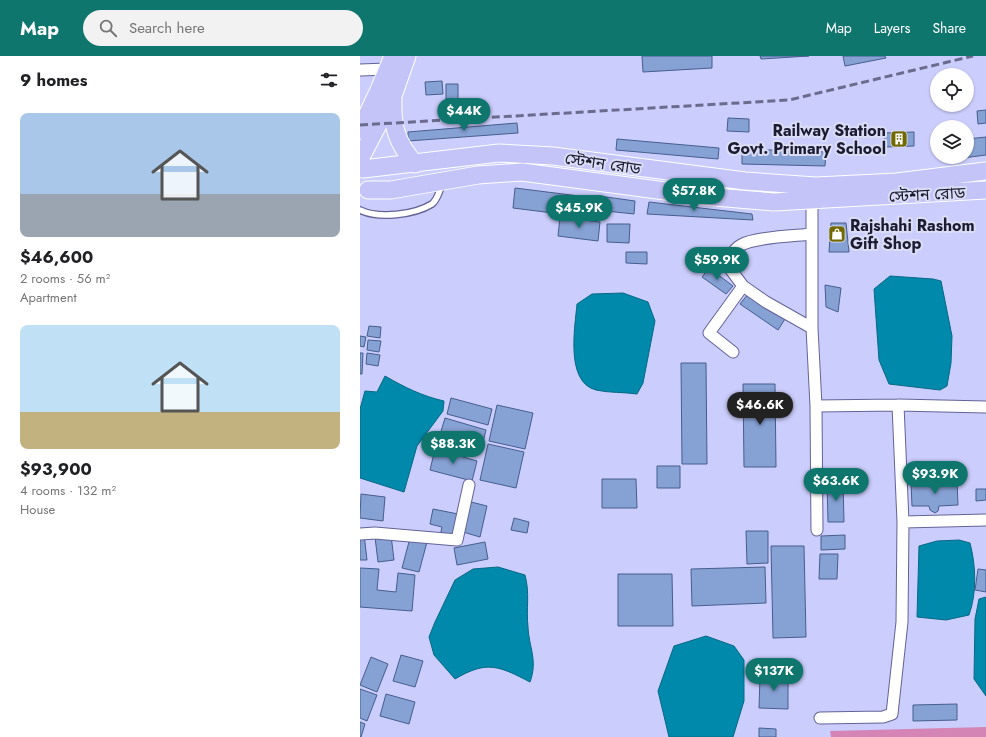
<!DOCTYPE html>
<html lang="en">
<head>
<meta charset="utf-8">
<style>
  :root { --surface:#fff; --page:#f2f2f2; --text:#202124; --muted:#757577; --accent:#0f766e }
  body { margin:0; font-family:Jost,"Noto Sans Bengali",sans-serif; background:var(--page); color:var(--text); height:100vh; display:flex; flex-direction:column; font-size:15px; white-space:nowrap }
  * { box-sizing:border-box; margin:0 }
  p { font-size:13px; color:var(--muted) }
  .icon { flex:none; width:22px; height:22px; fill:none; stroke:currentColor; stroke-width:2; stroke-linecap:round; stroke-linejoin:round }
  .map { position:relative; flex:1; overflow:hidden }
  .sheet { display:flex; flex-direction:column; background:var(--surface); width:360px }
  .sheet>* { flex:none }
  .fabs { position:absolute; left:570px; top:12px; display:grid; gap:8px }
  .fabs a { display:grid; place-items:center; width:44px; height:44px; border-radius:50%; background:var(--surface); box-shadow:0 1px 3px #0004; font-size:20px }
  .price { position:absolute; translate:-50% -34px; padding:0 9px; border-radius:14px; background:var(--accent); color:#fff; font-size:13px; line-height:26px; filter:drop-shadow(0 1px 2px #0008) }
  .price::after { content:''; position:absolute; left:50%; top:24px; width:12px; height:9px; margin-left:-6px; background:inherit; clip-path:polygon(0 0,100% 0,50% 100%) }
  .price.on { background:#222; color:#fff }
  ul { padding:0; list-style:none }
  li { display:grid; align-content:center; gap:8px; height:212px; padding:0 20px }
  li span { display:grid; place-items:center; height:124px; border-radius:8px; color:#555 }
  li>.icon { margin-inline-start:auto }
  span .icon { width:72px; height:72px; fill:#fffc; stroke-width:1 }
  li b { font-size:17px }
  h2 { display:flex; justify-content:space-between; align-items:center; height:48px; padding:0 20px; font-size:17px }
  header { display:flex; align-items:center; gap:24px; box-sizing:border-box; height:56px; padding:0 20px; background:var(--accent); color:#fff }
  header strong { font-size:19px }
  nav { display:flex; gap:22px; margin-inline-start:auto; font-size:14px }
  .search { width:280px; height:36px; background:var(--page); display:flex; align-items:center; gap:10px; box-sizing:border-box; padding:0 14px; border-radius:22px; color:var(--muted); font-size:15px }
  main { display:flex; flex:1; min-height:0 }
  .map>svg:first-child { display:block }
</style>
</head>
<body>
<header>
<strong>Map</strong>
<div class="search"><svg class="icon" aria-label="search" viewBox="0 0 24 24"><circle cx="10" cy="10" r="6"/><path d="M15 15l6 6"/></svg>Search here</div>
<nav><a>Map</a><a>Layers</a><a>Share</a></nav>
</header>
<main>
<section class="sheet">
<h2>9 homes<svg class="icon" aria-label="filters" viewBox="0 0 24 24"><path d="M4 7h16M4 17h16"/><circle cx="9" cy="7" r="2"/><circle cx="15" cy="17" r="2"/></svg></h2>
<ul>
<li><span style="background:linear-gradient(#a9c7e8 65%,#9aa5b1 0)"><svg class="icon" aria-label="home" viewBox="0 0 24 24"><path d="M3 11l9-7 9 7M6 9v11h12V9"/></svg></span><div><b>$46,600</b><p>2 rooms · 56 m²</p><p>Apartment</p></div></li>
<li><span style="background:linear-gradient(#bfe0f5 70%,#c2b280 0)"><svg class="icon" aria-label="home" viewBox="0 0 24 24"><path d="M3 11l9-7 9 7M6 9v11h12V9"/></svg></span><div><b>$93,900</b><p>4 rooms · 132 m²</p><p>House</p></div></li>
</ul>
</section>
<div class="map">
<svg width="626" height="681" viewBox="0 0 626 681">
  <rect width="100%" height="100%" fill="#cbcdfc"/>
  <path fill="#d485b6" d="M626,671V681H471L470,675Z"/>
  <path fill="#0189ab" stroke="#096886" d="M530,220L573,223L581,225L592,280L591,307L587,330L580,334L529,328L519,304L514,233Z
    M263,237L288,246L295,265L283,327L277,338C264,336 249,337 236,334C205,326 215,271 217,248L232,238Z
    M25,320C44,331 62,340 84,345L83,355L57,390L44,436L0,422V353L5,335L17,336Z
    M599,484L610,487C616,510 617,537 609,559L586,564L557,561L559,490L577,485Z
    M138,511L165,519C170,537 166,553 168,571C169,592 178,604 170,626C139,610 127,604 95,623L74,599L69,581L75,566L95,524L113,513Z
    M626,541V640L614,623L615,563L619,543Z
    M346,580L374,590L384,604V645L373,681H309L298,635L314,590Z"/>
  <path fill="#86a1d4" stroke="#465e8e" d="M282,0H352V12L283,16Z
    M400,0H449L401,3Z
    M483,0H525L526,2L485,10Z
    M82,25L83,38L66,39L65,26Z
    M86,28H98V43H86Z
    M626,54V67L618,68L617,55Z
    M368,62L389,63V76L367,75Z
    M157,67L158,77L48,85V76Z
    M554,76V90L525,91L524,77Z
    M626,81V99L595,103V101H607V83Z
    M257,83L359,92L358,103L256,94Z
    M382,93L466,96L465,110L382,108Z
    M155,132L219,140L217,160L153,152Z
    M239,140L275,145L274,158L237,154Z
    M289,146L392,158L393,164L287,158Z
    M200,161L240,166L238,185L198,180Z
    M471,167H486L489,196H469Z
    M247,168H270L269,187L247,186Z
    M266,196H287V208L266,207Z
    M349,212L373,230L366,238L342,221Z
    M465,229L481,232L478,256L466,251Z
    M388,238L425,263L418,274L380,248Z
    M9,270L21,271L20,282L7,280Z
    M0,280L6,281L4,291L0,290Z
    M8,284L21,285L19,296L7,294Z
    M0,297H3L2,318H0Z
    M7,297L20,299L18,310L6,308Z
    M321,307H346L347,408H322Z
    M383,328H415L416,411H384Z
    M91,342L132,353L128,369L87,358Z
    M137,349L173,357L165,393L129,385Z
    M85,362L126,374L121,394L79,382Z
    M128,388L164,396L156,432L120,424Z
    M75,393L117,405L112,425L70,414Z
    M297,410H320V432H297Z
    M242,423H276L277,452H242Z
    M597,425L598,449L579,450L578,455L575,457L570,454L569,450H552L551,427Z
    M467,426H483L484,466H468Z
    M616,433H626V444L616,445Z
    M1,438L25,441L23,465L0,462Z
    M111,446L127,450L120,481L103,476Z
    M73,453L98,458L92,483L80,480L82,471L70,468Z
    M154,462L169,466L167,477L151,474Z
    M386,475H408V507L387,508Z
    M4,478L7,504H0V479Z
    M31,479L34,504L18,506L15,481Z
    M485,479V493L461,494V480Z
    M50,482L67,486L59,516L42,512Z
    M125,486L128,503L97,509L94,492Z
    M411,490H444L446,581L413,582Z
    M460,498H478L477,523H459Z
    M405,511L406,547L332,550L331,513Z
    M0,512L19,513L17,534L36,536L38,517L55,519L52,555L0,551Z
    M618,513L626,514V536L615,534Z
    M258,518H312L313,570H258Z
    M41,599L63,605L55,631L33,625Z
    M11,601L28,608L17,636L0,629Z
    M400,620H428V653L399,652Z
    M0,633L17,639L7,665L0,662Z
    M26,638L55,646L49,668L20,660Z
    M597,648V664L553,665V649Z
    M0,666L5,668L1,681H0Z
    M399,672L416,673V681H399Z"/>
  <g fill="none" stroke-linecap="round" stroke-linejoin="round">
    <g stroke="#636397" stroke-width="8">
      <path id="service" d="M0,154C19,163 54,159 72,148C78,143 79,135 82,129"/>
    </g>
    <g stroke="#636397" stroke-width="13">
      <path id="minor" d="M0,14L28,13L33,14
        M452,144V272L456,350L538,349L626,351
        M383,230L368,210C371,202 372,194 381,189C395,181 434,180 452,178
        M373,296L349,277L383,230L406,246L452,272
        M456,350L457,474
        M543,466L626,464
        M0,478L15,477L97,484L109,429
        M460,662L523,661L532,658L542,566L543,466L538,349"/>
    </g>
    <g stroke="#fff" stroke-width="19">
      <path id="primary" d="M33,44C32,71 37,87 55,108
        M0,74L19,34L33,0
        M0,103L33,40L47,0
        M3,113L139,97L193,100L385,125L456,130L537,126L626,115
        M8,134H31L118,119L162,116L343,140L414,146L626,134"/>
    </g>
    <use href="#service" stroke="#fff" stroke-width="5.5"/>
    <use href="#minor" stroke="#fff" stroke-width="11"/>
    <use href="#primary" stroke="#c4c4f8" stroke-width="17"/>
    <path stroke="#6b6c8d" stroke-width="3" stroke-dasharray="8 4" stroke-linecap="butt" d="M0,69L429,44L613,0"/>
  </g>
  <defs>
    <g id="building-square" transform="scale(0.9)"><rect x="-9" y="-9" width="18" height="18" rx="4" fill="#726800" stroke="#dbddf5"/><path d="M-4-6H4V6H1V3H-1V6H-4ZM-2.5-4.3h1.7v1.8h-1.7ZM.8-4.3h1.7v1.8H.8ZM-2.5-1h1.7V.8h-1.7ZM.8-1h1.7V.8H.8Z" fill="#fff"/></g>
    <g id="shop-square" transform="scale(0.9)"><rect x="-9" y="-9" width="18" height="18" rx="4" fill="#726800" stroke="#dbddf5"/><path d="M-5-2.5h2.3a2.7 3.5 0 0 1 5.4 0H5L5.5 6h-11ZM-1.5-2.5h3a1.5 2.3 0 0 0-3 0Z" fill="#fff"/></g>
  </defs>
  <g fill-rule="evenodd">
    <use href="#building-square" x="539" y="83"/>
    <use href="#shop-square" x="477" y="178"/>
  </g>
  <g text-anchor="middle" stroke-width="4" stroke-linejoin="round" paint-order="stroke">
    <g font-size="16" font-weight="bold" fill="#1b1b31" stroke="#dbddf5" text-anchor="end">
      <text x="526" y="80">Railway Station<tspan x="526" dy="18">Govt. Primary School</tspan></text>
      <text x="490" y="175" text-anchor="start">Rajshahi Rashom<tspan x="490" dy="18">Gift Shop</tspan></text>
    </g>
    <g font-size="16" fill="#1b1b31" stroke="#dbddf5">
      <text transform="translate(243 107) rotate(8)" y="6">স্টেশন রোড</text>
      <text transform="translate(567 138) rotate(-3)" y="6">স্টেশন রোড</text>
    </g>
  </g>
</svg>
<div class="fabs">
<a><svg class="icon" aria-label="locate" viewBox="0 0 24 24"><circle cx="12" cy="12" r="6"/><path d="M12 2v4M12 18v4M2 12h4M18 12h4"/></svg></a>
<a><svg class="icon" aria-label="layers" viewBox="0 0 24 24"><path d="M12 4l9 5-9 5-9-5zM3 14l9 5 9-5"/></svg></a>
</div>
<b class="price" style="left:104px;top:76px">$44K</b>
<b class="price" style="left:334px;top:156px">$57.8K</b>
<b class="price" style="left:219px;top:173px">$45.9K</b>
<b class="price" style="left:357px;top:225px">$59.9K</b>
<b class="price on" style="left:400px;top:370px">$46.6K</b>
<b class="price" style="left:93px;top:409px">$88.3K</b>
<b class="price" style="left:575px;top:439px">$93.9K</b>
<b class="price" style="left:476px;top:446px">$63.6K</b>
<b class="price" style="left:414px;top:636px">$137K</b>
</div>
</main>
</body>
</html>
